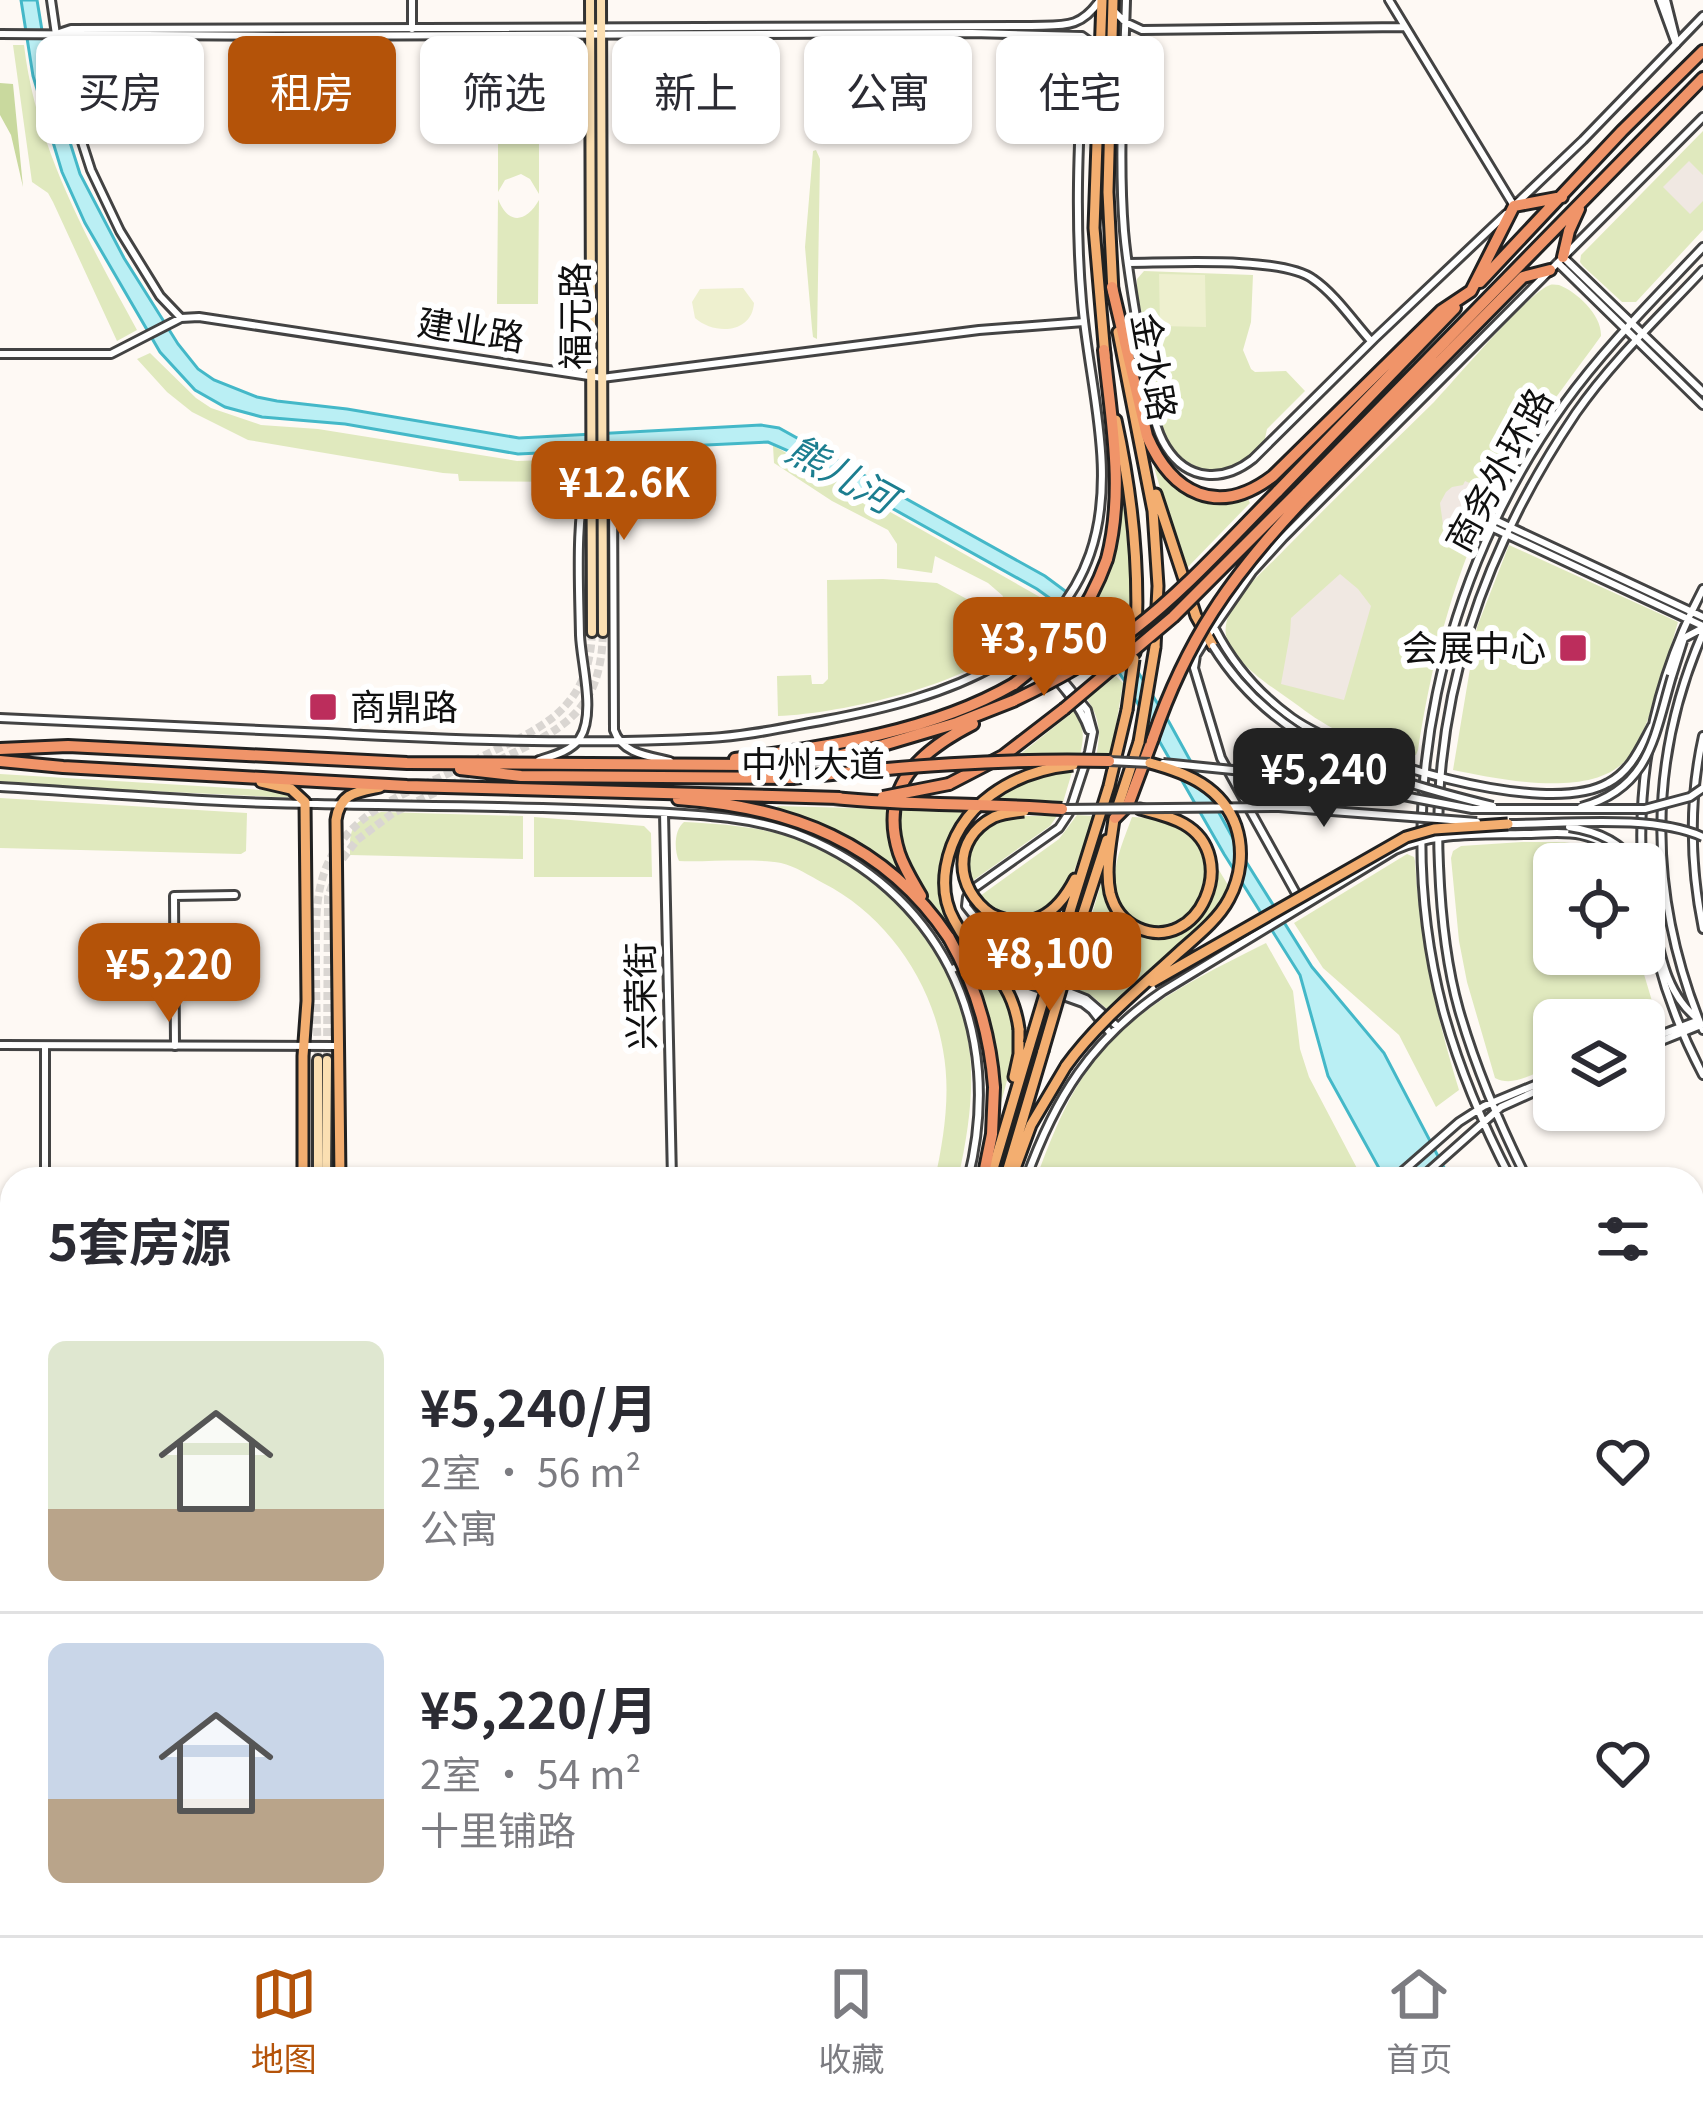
<!DOCTYPE html>
<html lang="zh">
<head>
<meta charset="utf-8">
<style>
  :root { --surface:#fff; --page:#f2f2f3; --text:#2b2b33; --muted:#7c7c81; --line:#e1e1e2; --accent:#b45309 }
  body { margin:0; font-family:Georgia,"Noto Sans SC",serif; background:var(--page); color:var(--text); height:100vh; display:flex; flex-direction:column; font-size:45px; white-space:nowrap }
  * { box-sizing:border-box; margin:0 }
  p { font-size:39px; color:var(--muted) }
  .icon { flex:none; width:66px; height:66px; fill:none; stroke:currentColor; stroke-width:2; stroke-linecap:round; stroke-linejoin:round }
  .map { position:relative; flex:1; overflow:hidden }
  .side { position:absolute; left:0px; top:1167px; width:1704px; height:768px; display:flex; flex-direction:column; background:var(--surface); border-radius:36px 36px 0 0; box-shadow:0 3px 9px #0004 }
  .side>* { flex:none }
  .banner { position:absolute; left:36px; top:36px; width:1632px; height:108px; display:flex; gap:24px }
  .tools { position:absolute; left:1533px; top:843px; display:grid; gap:24px }
  .tools a { display:grid; place-items:center; width:132px; height:132px; border-radius:18px; background:var(--surface); box-shadow:0 3px 9px #0004; font-size:60px }
  .price { position:absolute; translate:-50% -102px; padding:0 27px; border-radius:24px; background:var(--accent); color:#fff; font-size:39px; line-height:78px; filter:drop-shadow(0 3px 6px #0008) }
  .price::after { content:''; position:absolute; left:50%; top:72px; width:36px; height:27px; margin-left:-18px; background:inherit; clip-path:polygon(0 0,100% 0,50% 100%) }
  .price.selected { background:#222; color:#fff }
  ul { padding:0; list-style:none }
  li { display:flex; align-items:center; gap:36px; height:300px; padding:0 48px }
  li+li { border-top:3px solid var(--line) }
  li span { display:grid; place-items:center; flex:none; width:336px; height:240px; border-radius:18px; color:#555 }
  li>.icon { margin-inline-start:auto }
  span .icon { width:144px; height:144px; fill:#fffc; stroke-width:1 }
  li b { font-size:51px }
  h2 { display:flex; justify-content:space-between; align-items:center; height:144px; padding:0 48px; font-size:51px }
  .chip { padding:0 42px; border-radius:18px; background:var(--surface); box-shadow:0 3px 9px #0004; font-size:42px; line-height:108px }
  .chip.selected { background:var(--accent); color:#fff }
  .tab-bar { display:flex; justify-content:space-around; align-items:center; height:168px; border-top:3px solid var(--line); background:var(--surface); font-size:33px; color:var(--muted) }
  .tab-bar a { display:grid; justify-items:center; gap:6px }
  .tab-bar .selected { color:var(--accent) }
  .map>svg:first-child { display:block }
</style>
</head>
<body>
<div class="map">
<svg width="1703" height="1935" viewBox="0 0 1703 1935">
  <rect width="100%" height="100%" fill="#fef9f4"/>
  <path fill="#e0e9be" d="M13,45H24C36,149 88,240 137,330L117,341L53,202L48,193L32,182Z
    M498,122H539V194L530,179L521,174L505,180L498,192Z
    M1703,131V230L1636,302H1622L1583,266L1580,262L1581,255Z
    M816,150L820,159L817,339L813,337L812,328L805,247L813,151Z
    M498,199C508,225 526,223 539,200L538,304H497Z
    M1144,271L1253,275L1251,322L1243,350L1251,369L1255,372L1286,371L1305,391L1267,429L1264,443L1247,459L1224,469H1201L1182,459L1169,444L1161,423L1137,290V279Z
    M1559,285C1577,292 1602,315 1601,336C1573,375 1542,414 1516,456C1461,545 1434,647 1418,750L1416,755C1388,761 1322,725 1300,707C1276,689 1238,668 1227,639C1224,631 1226,620 1230,612C1241,589 1267,568 1284,550C1333,500 1384,451 1434,402C1454,381 1530,291 1550,285C1553,284 1556,285 1559,285Z
    M150,353L196,398L211,408L261,425L318,429L517,461L580,459L581,473L575,482L459,481L458,474L443,473L248,440L192,412L167,392L137,359Z
    M773,446H774L1054,605L1037,626L999,606L1003,596L988,583L935,556L932,573L897,568V544L888,530L832,501L774,463Z
    M1155,462C1176,496 1209,505 1247,497L1250,503L1187,568L1182,564L1154,467Z
    M1124,508L1130,548L1131,619L1115,632L1095,603L1112,559L1122,509Z
    M1509,545L1678,622C1667,658 1649,736 1625,761C1589,799 1498,779 1453,770L1477,627Z
    M883,579L937,583L1019,627L1024,634C976,683 846,713 778,716L777,676L811,675L812,684H823L828,679L827,580Z
    M1116,676L1123,683L1111,756H1096C1101,734 1100,718 1087,699Z
    M1074,711C1085,726 1084,738 1080,755L1018,756Z
    M1073,769L1063,802L993,801C1014,779 1045,773 1073,769Z
    M0,774L280,791L296,798L0,784Z
    M0,798L247,813L246,851L241,854L0,848Z
    M777,806L891,809L890,839L902,875C859,842 829,826 778,808Z
    M899,809H967C942,845 932,882 949,924L946,925C921,889 895,855 899,809Z
    M381,812L523,816V859L350,855C349,826 353,821 381,812Z
    M1077,815L1093,816C1080,853 1066,925 1013,915C1000,912 988,906 980,896L1059,839Z
    M1026,816H1057L1050,826L971,882C963,840 988,821 1026,816Z
    M534,817L644,826L651,833L652,877H534Z
    M1132,817C1160,818 1190,823 1201,853C1228,926 1116,959 1115,881C1114,860 1125,837 1132,817Z
    M684,822C780,826 848,842 911,920C979,1004 981,1077 958,1179H935C944,1137 951,1093 943,1050C931,980 886,915 823,883C810,876 795,866 781,863C752,858 709,862 679,861C674,850 674,830 684,822Z
    M1522,842C1559,843 1586,836 1614,864H1554V954H1638L1657,1018L1644,1023V1020H1554V1064C1536,1072 1514,1088 1495,1078L1467,982L1459,941L1451,858L1453,851L1461,846Z
    M1407,854L1414,857L1415,861C1420,941 1435,1012 1459,1090L1436,1107L1399,1035L1323,968L1294,923Z
    M1217,867L1228,885C1214,925 1141,980 1108,1010L1092,996L1070,986L1101,884C1124,969 1218,945 1217,867Z
    M1266,943L1293,991L1300,1049L1309,1077L1360,1174L1355,1179H1036C1053,1133 1071,1086 1104,1049C1147,1000 1209,972 1266,943Z
    M979,962C1027,1009 1015,1056 998,1113C999,1061 992,1015 971,967Z
    M1692,1411L1703,1419V1614L1692,1593Z
    M1692,1771L1703,1793V1935H1671L1665,1923H1692Z"/>
  <path fill="#c9d99e" d="M0,83L13,84L23,187L11,135L0,115Z"/>
  <path fill="#eef0cf" d="M1159,274L1205,275L1206,327L1160,326Z
    M743,288L754,303C752,334 714,335 695,318L692,302L700,289Z"/>
  <path fill="#f0e8e2" d="M1689,161L1703,175V201L1690,214L1663,187Z
    M1465,481L1483,489L1481,493L1489,512L1482,527L1477,525L1463,535L1443,525L1440,503L1446,492L1452,487L1463,485Z
    M1340,574L1358,589L1371,606L1344,700L1281,684L1290,634L1291,618Z"/>
  <path fill="#baeff4" stroke="#44b8c8" stroke-width="3" d="M21,0H37L50,79L80,174L124,258L178,344L198,369L214,380L257,397L277,401L347,409L519,438L761,425L779,428L1045,576L1107,622L1169,722L1245,860L1312,967L1384,1053L1450,1179H1385L1328,1076L1300,975L1224,854L1126,683L1087,625L1037,589L791,452L768,442L518,454L345,424L262,417L225,407L195,390L160,352L85,223L62,172L33,76Z
    M1692,1605L1703,1625V1757L1692,1738Z"/>
  <g fill="none" stroke-linecap="round" stroke-linejoin="round">
    <path stroke="#dad6d2" stroke-width="8" stroke-dasharray="8 4" stroke-linecap="butt" d="M499,760C564,728 601,712 603,632
      M473,761C537,729 589,714 592,632
      M318,1060C317,1028 316,997 316,966C316,907 312,863 361,821C389,797 427,784 460,768
      M327,1060L328,897L340,862L357,840L393,813L475,773"/>
    <g stroke="#434343" stroke-width="12">
      <path id="minor" d="M51,0L63,83L91,170L120,231L160,296L181,318
        M412,0V29
        M1126,0C1124,76 1118,155 1124,231C1128,277 1137,322 1145,368C1150,394 1152,425 1166,447C1188,482 1224,482 1253,459L1374,339L1506,214
        M1389,0L1514,206
        M1115,12L1125,22L1142,30L1405,27
        M1515,205L1583,140L1703,16
        M1563,257L1703,392
        M1128,263C1169,263 1282,256 1313,279C1335,294 1353,321 1371,341
        M1558,263L1703,405
        M0,354H111L181,318L199,317L602,378L979,330L1084,322
        M1495,520L1703,617
        M1491,527L1703,626
        M1215,629C1233,664 1260,695 1292,718C1349,758 1545,819 1608,783C1631,771 1640,748 1652,726
        M1030,640L1087,710L1093,732L1089,752L1069,813L1059,828L973,889L967,897L966,906L1027,983L1083,1003L1092,1010L1110,1033
        M1025,645C1047,670 1078,698 1089,730
        M1642,864C1637,767 1658,674 1703,589
        M1646,900C1654,962 1674,1020 1703,1075
        M1303,906L1221,758L1194,668L1196,655L1209,634L1252,572L1283,538L1703,117
        M951,970L996,946
        M1022,975L1049,985
        M1061,989L1086,999L1117,1026
        M45,1046V1179
        M175,1046L174,896L235,895
        M1026,1179C1055,1098 1091,1040 1163,991L1395,850C1436,832 1480,835 1524,834C1543,834 1563,831 1581,835C1600,839 1616,849 1628,864
        M1692,1251L1703,1241
        M1692,1261L1703,1251
        M0,1600H12
        M47,1923V1935
        M1059,1925L1090,1923"/>
    </g>
    <g stroke="#434343" stroke-width="12">
      <path id="tertiary" d="M1660,0L1676,44
        M1666,0L1676,40
        M59,33L71,29L1031,26C1064,25 1080,29 1100,0
        M0,34L278,36L972,33L1082,36L1093,44L1100,56L1083,66C1078,145 1075,223 1082,302C1089,386 1118,473 1090,554C1075,598 1038,641 998,664C946,694 884,709 826,720C787,727 748,736 709,738C582,745 454,740 327,733C218,728 109,723 0,718
        M605,465L613,488L614,730C622,754 649,756 670,761
        M1703,633C1646,764 1649,899 1703,1030
        M1672,676L1684,638L1703,628
        M1703,736C1689,799 1690,865 1703,929
        M539,760C552,756 572,751 580,738C596,713 581,663 580,635C579,581 575,517 589,465
        M0,787C105,793 212,803 317,804C420,806 523,806 626,811C684,814 750,814 805,837C867,863 918,907 949,967C983,1034 986,1108 968,1179
        M664,813L672,1179
        M1644,884C1659,930 1657,988 1699,1020L1644,1041
        M0,1045L337,1046
        M1644,1048L1701,1025
        M1394,1179L1459,1122L1484,1106L1554,1077
        M1420,1179L1501,1107L1554,1083
        M1511,1179C1483,1125 1459,1069 1443,1010C1389,802 1440,577 1564,404C1605,347 1656,297 1703,247
        M1527,1179C1500,1125 1476,1069 1459,1010C1446,964 1441,915 1439,866C1431,699 1483,551 1576,413C1612,361 1660,316 1703,270
        M0,1324H12
        M0,1340H12
        M1692,1378L1703,1387
        M1692,1398L1703,1406
        M0,1864H12
        M0,1880L12,1879
        M848,1923V1935
        M997,1923L1001,1935
        M1632,1923L1638,1935
        M1645,1923L1651,1935
        M637,1935L638,1923"/>
    </g>
    <g stroke="#323232" stroke-width="14">
      <path id="secondary" d="M590,0L592,632
        M601,0L603,632
        M318,1179V1060
        M326,1179L327,1060"/>
    </g>
    <g stroke="#212121" stroke-width="15">
      <path id="primary" d="M1102,0L1094,228L1105,356
        M1114,68L1124,104
        M1113,292L1108,192L1113,0
        M1118,332L1153,511L1158,586L1155,647
        M1116,420C1133,498 1141,573 1135,653
        M1156,494L1196,616L1213,646
        M261,782L291,789L305,802L307,1001L303,1056V1179
        M1116,812L1139,742
        M1114,819C1111,842 1105,869 1110,893C1114,909 1123,921 1138,928C1198,955 1242,857 1184,824C1170,816 1155,813 1140,809
        M1070,911L1109,786L1127,710
        M991,914C1031,933 1057,914 1075,879
        M1083,914L1107,840
        M1014,1077L1019,1054V1029
        M1013,1174L1031,1125L1066,1066
        M340,1179L336,820C340,793 356,792 380,787
        M990,1179L1030,1044
        M1005,1179L1043,1051
        M313,1923V1935
        M333,1923V1935
        M1015,1923L1019,1935
        M1042,1923L1046,1935"/>
    </g>
    <g stroke="#212121" stroke-width="16">
      <path id="trunk" d="M1563,257L1569,231L1579,209
        M1480,282L1622,131L1703,51
        M1112,287L1147,436C1172,494 1218,518 1273,476L1441,311L1471,291L1514,206L1562,197
        M1104,350C1111,420 1125,490 1107,559
        M1277,492L1455,308
        M1296,494L1703,78
        M1301,502L1523,277L1550,270
        M0,749L68,746L407,763L752,765L836,756L883,745L957,723L1013,701
        M735,759C830,746 931,732 1014,684
        M0,761L63,767L407,786L772,796
        M460,769L521,776L792,778
        M949,784L1003,756L1064,709
        M678,799C790,807 885,842 949,938
        M1115,818L1128,805L1153,738
        M921,896C913,882 904,868 899,853C878,787 920,751 973,724
        M983,1179L992,1134L994,1087"/>
    </g>
    <use href="#minor" stroke="#fff" stroke-width="6"/>
    <use href="#tertiary" stroke="#fff" stroke-width="6"/>
    <use href="#secondary" stroke="#fbdfb2" stroke-width="8"/>
    <use href="#primary" stroke="#f3ae70" stroke-width="9"/>
    <use href="#trunk" stroke="#f09469" stroke-width="10"/>
    <g stroke="#434343" stroke-width="12" stroke-linecap="butt">
      <path id="tertiary-bridge" d="M1213,646C1275,747 1383,779 1493,806
        M1109,761L1150,763
        M1163,763L1303,777L1472,809H1645L1690,797L1703,788
        M1581,807C1650,788 1654,737 1672,676
        M1062,809L1279,807L1477,822
        M1509,824C1564,824 1653,814 1703,837
        M1569,827C1596,831 1621,842 1636,864"/>
    </g>
    <g stroke="#212121" stroke-width="15" stroke-linecap="butt">
      <path id="primary-bridge" d="M1127,710L1134,659
        M1139,742L1155,647
        M991,914C955,889 951,839 994,817C1004,813 1013,812 1024,811
        M1152,982L1406,837L1434,829L1508,824
        M1019,1029C1011,971 977,965 954,920C945,904 943,885 946,867C957,804 1014,771 1073,765
        M1030,1044L1070,911
        M1043,1051L1083,914
        M1066,1066C1097,1023 1139,989 1178,953C1196,937 1218,920 1229,899C1241,877 1244,850 1236,826C1222,787 1187,773 1150,763"/>
    </g>
    <g stroke="#212121" stroke-width="16" stroke-linecap="butt">
      <path id="trunk-bridge" d="M1014,684C1059,650 1088,612 1107,559
        M1013,701C1055,681 1097,658 1134,629C1186,589 1231,538 1277,492
        M1064,709L1173,617L1296,494
        M1153,738C1187,639 1230,578 1301,502
        M792,778C898,767 1002,758 1109,761
        M772,796L840,798
        M883,797L949,784
        M834,798C910,806 986,803 1062,809
        M949,938C976,985 990,1033 994,1087"/>
    </g>
    <use href="#tertiary-bridge" stroke="#fff" stroke-width="6"/>
    <use href="#primary-bridge" stroke="#f3ae70" stroke-width="9"/>
    <use href="#trunk-bridge" stroke="#f09469" stroke-width="10"/>
  </g>
  <g fill="#bc2d5c" stroke="#fff" stroke-width="4.5">
    <rect x="1558" y="633" width="30" height="30" rx="6"/>
    <rect x="308" y="692" width="30" height="30" rx="6"/>
  </g>
  <g text-anchor="middle" stroke-width="12" stroke-linejoin="round" paint-order="stroke">
    <g font-size="36" fill="#101010" stroke="#fff">
      <text transform="translate(575 316) rotate(-90)" y="13">福元路</text>
      <text transform="translate(471 330) rotate(9)" y="13">建业路</text>
      <text transform="translate(1154 367) rotate(80)" y="13">金水路</text>
      <text transform="translate(1499 470) rotate(-61)" y="13">商务外环路</text>
      <text x="813" y="777">中州大道</text>
      <text transform="translate(641 996) rotate(-91)" y="13">兴荣街</text>
    </g>
    <g font-size="36" fill="#101010" stroke="#fff" text-anchor="end">
      <text x="1546" y="661">会展中心</text>
      <text x="350" y="720" text-anchor="start">商鼎路</text>
    </g>
    <g font-size="39" font-style="italic" fill="#1c7e90" stroke="#fff">
      <text transform="translate(841 474) rotate(29)" y="14">熊儿河</text>
    </g>
  </g>
</svg>
<div class="tools">
<a><svg class="icon" aria-label="locate" viewBox="0 0 24 24"><circle cx="12" cy="12" r="6"/><path d="M12 2v4M12 18v4M2 12h4M18 12h4"/></svg></a>
<a><svg class="icon" aria-label="layers" viewBox="0 0 24 24"><path d="M12 4l9 5-9 5-9-5zM3 14l9 5 9-5"/></svg></a>
</div>
<b class="price" style="left:624px;top:543px">¥12.6K</b>
<b class="price" style="left:1044px;top:699px">¥3,750</b>
<b class="price selected" style="left:1324px;top:830px">¥5,240</b>
<b class="price" style="left:1050px;top:1014px">¥8,100</b>
<b class="price" style="left:169px;top:1025px">¥5,220</b>
<div class="banner">
<a class="chip">买房</a>
<a class="chip selected">租房</a>
<a class="chip">筛选</a>
<a class="chip">新上</a>
<a class="chip">公寓</a>
<a class="chip">住宅</a>
</div>
<section class="side">
<h2>5套房源<svg class="icon" aria-label="filters" viewBox="0 0 24 24"><path d="M4 7h16M4 17h16"/><circle cx="9" cy="7" r="2"/><circle cx="15" cy="17" r="2"/></svg></h2>
<ul>
<li><span style="background:linear-gradient(#dfe7d0 70%,#b9a48a 0)"><svg class="icon" aria-label="home" viewBox="0 0 24 24"><path d="M3 11l9-7 9 7M6 9v11h12V9"/></svg></span><div><b>¥5,240/月</b><p>2室 · 56 m²</p><p>公寓</p></div><svg class="icon" aria-label="heart" viewBox="0 0 24 24"><path d="M12 20l-8-8c-3-5 5-10 8-4 3-6 11-1 8 4z"/></svg></li>
<li><span style="background:linear-gradient(#c9d6e8 65%,#b9a48a 0)"><svg class="icon" aria-label="home" viewBox="0 0 24 24"><path d="M3 11l9-7 9 7M6 9v11h12V9"/></svg></span><div><b>¥5,220/月</b><p>2室 · 54 m²</p><p>十里铺路</p></div><svg class="icon" aria-label="heart" viewBox="0 0 24 24"><path d="M12 20l-8-8c-3-5 5-10 8-4 3-6 11-1 8 4z"/></svg></li>
</ul>
</section>
</div>
<nav class="tab-bar">
<a class="selected"><svg class="icon" aria-label="map" viewBox="0 0 24 24"><path d="M3 6l6-2 6 2 6-2v14l-6 2-6-2-6 2zM9 4v14M15 6v14"/></svg>地图</a>
<a><svg class="icon" aria-label="saved" viewBox="0 0 24 24"><path d="M7 4h10v16l-5-4-5 4z"/></svg>收藏</a>
<a><svg class="icon" aria-label="home" viewBox="0 0 24 24"><path d="M3 11l9-7 9 7M6 9v11h12V9"/></svg>首页</a>
</nav>
</body>
</html>
